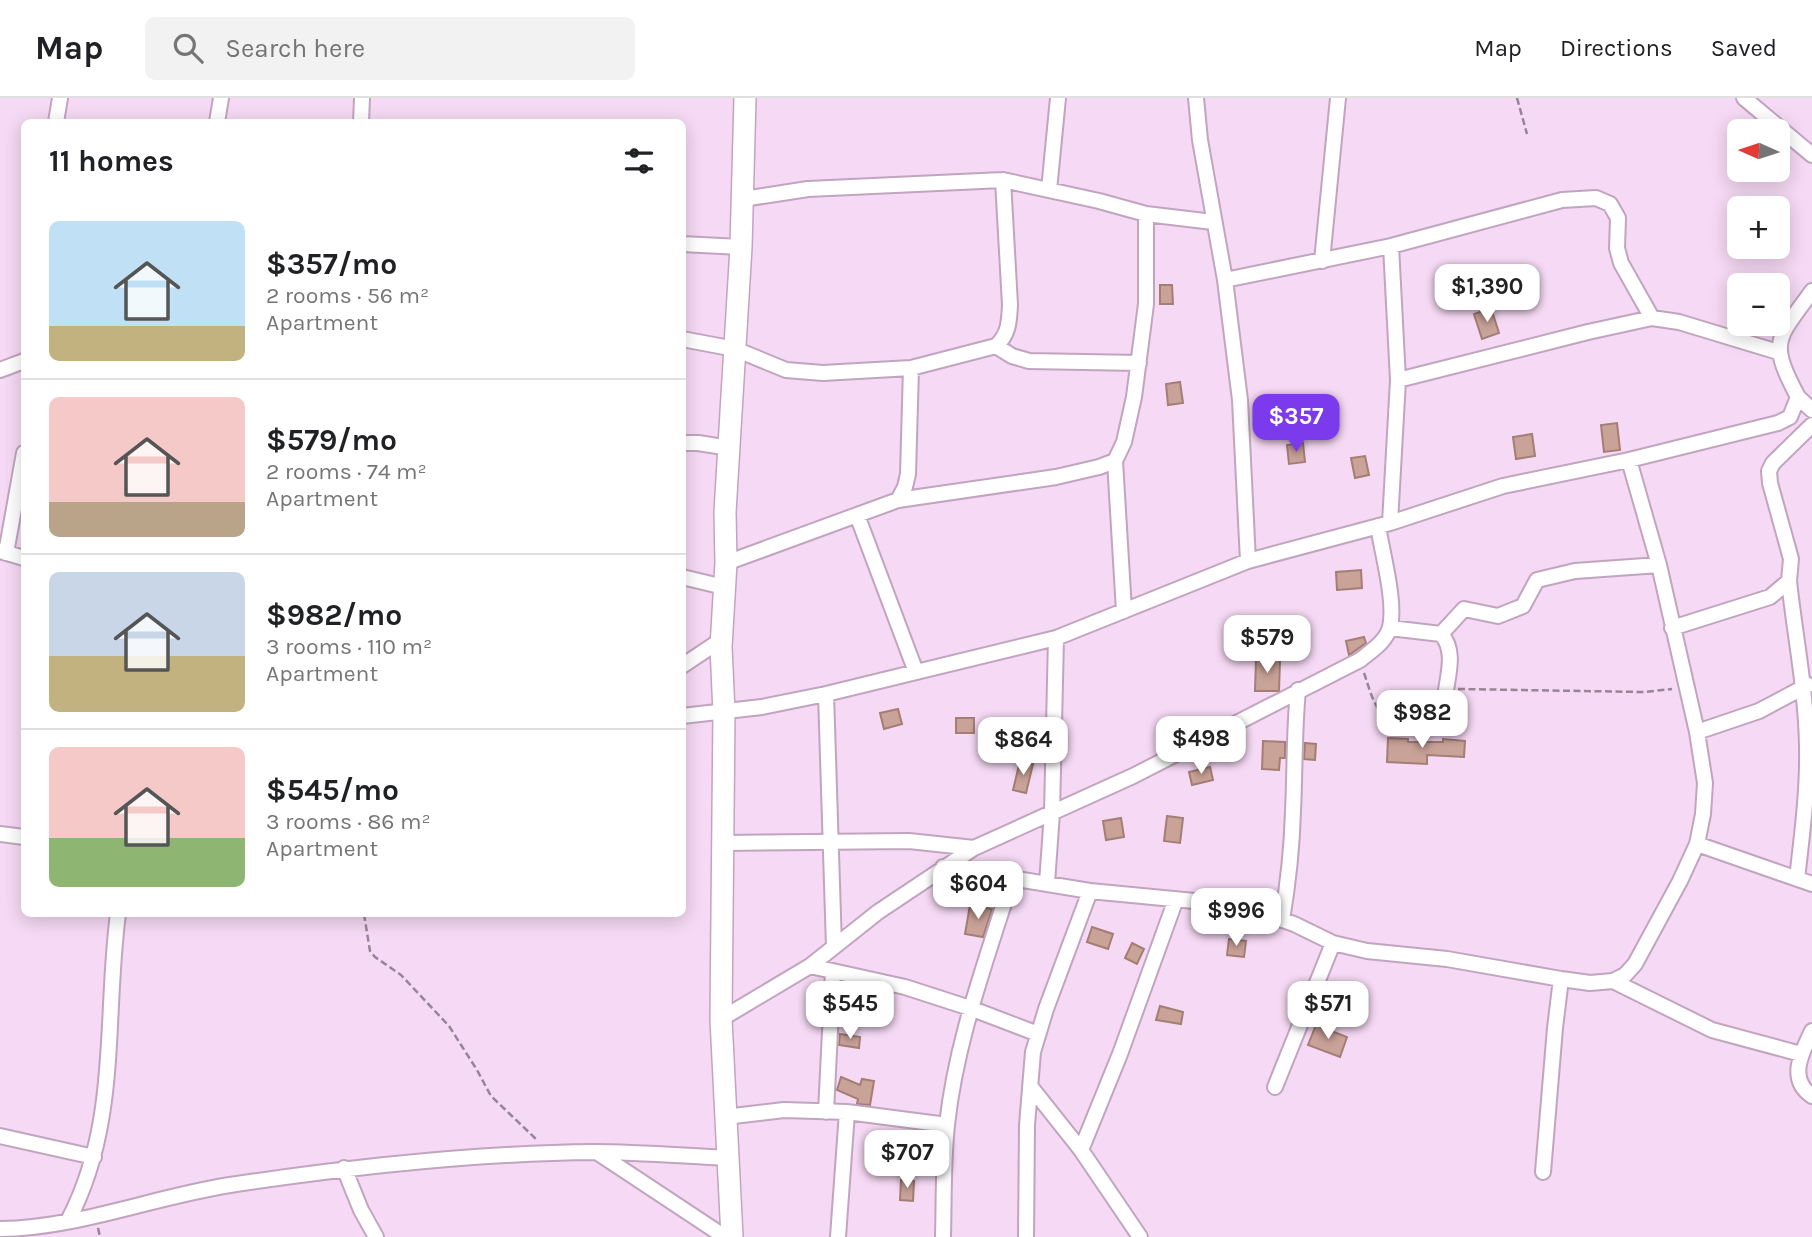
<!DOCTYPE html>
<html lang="en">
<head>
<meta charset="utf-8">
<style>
  :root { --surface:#fff; --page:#f2f2f2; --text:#202124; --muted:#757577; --line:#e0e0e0; --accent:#7c3aed }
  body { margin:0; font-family:Karla,sans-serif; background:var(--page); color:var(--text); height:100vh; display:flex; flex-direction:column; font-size:26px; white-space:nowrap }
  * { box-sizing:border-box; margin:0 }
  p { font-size:23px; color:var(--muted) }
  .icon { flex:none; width:38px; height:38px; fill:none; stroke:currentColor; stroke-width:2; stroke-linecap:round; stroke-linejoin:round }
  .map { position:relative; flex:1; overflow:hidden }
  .drawer { position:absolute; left:21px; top:21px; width:665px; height:798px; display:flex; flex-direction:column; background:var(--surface); border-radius:10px; box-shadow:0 4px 18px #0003 }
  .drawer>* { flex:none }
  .needle { width:46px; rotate:273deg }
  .buttons { position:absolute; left:1727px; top:21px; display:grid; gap:14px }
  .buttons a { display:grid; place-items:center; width:63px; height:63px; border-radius:10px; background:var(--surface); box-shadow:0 4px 18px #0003; font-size:35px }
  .price { position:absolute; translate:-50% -60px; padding:0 16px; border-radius:14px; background:#fff; color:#222; font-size:23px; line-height:46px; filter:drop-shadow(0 2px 4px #0008) }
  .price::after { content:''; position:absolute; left:50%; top:42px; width:21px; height:16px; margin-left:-10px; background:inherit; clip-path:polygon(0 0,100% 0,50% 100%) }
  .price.selected { background:var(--accent); color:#fff }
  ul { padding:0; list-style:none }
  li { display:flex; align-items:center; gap:21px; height:175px; padding:0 28px }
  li+li { border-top:2px solid var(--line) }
  li span { display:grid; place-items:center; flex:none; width:196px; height:140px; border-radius:10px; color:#555 }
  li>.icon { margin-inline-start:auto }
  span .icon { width:84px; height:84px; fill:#fffc; stroke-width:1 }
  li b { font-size:30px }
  h2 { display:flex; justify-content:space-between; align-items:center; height:84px; padding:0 28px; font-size:30px }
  header { display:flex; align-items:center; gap:42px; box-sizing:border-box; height:98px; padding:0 35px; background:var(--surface); border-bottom:2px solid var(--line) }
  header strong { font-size:33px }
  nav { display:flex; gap:38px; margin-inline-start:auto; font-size:24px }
  .search { width:490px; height:63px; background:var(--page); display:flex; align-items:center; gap:18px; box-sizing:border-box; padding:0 24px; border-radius:10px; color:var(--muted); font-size:26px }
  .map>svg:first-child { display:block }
</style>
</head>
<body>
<header>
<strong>Map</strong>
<div class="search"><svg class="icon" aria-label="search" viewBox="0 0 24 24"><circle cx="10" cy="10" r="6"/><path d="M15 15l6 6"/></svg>Search here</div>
<nav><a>Map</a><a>Directions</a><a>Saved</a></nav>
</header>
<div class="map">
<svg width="1812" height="1139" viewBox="0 0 1812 1139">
  <rect width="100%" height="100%" fill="#f6d9f4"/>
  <path fill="#c9a298" stroke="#a37e74" stroke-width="2" d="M1160,187H1172L1173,206H1160Z
    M1491,210L1499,235L1482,241L1474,216Z
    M1180,284L1183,305L1168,307L1166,286Z
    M1257,303H1273V324H1257Z
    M1617,325L1620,352L1604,354L1601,327Z
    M1532,336L1535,358L1516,361L1513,339Z
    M1303,345L1305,364L1289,366L1287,347Z
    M1365,358L1369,377L1355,380L1351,360Z
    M1361,472L1362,490L1337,492L1336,474Z
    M1364,539L1366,545L1349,557L1346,543Z
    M1256,561L1280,562L1279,593H1255Z
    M898,611L902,626L884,631L880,615Z
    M956,620H974V635H956Z
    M1388,640L1408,641V644H1443V641L1465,643L1464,659L1427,657V666L1387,664Z
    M1263,643L1285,644V660H1280L1279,672L1262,671Z
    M1305,645L1316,646L1315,662L1304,661Z
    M1020,663L1033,666L1026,695L1013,692Z
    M1210,669L1213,682L1192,687L1189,674Z
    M1167,718L1183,720L1180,745L1164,743Z
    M1121,720L1124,739L1106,742L1103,723Z
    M970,807L992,811L983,839L965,836Z
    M1092,829L1113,836L1108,851L1087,844Z
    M1229,841L1246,843L1244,859L1227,857Z
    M1132,845L1144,851L1137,866L1125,860Z
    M1347,889L1365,896L1359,911L1341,904Z
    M1160,908L1183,914L1181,926L1156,922Z
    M1316,927L1347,939L1340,959L1308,947Z
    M840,936L860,939L859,950L839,947Z
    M841,979L860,987L862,981L874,983L870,1007L857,1006L858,1001L837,992Z
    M901,1082L914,1083L913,1103L900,1102Z"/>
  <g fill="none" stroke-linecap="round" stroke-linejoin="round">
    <g stroke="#c1a5bf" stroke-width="18">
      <path id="street" d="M1196,0L1200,42L1225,182L1240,302L1248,463
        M1744,0L1812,57
        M56,24L60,0
        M217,24L221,0
        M361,24L362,0
        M1049,92L1058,0
        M743,101L808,91L1003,82L1099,103L1146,116L1213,124
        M682,146L741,149
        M1322,163L1338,0
        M1225,182L1391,148L1562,102L1596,100L1610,106L1618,120L1617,150L1621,165L1652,220
        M682,241L735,251L786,272L823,275L911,270L996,248C1009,236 1009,224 1010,207L1003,82
        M996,248L1012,258L1029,263L1139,265
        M0,272L24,263
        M1398,282L1588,234L1652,220L1679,224L1778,254
        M1798,299L1812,312
        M682,345H698L730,350
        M1115,363L1124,513
        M898,402L905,389L908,376L911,270
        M857,417L916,574
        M1390,425L1398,282L1391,148
        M0,453L24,460
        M6,455L24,355
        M726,465L898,402L1056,379L1099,369L1115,363L1124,344L1134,299L1146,206V116
        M682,479L724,489
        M1789,483C1795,538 1806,592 1807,648C1808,692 1802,737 1797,781
        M1390,530L1441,536C1455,551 1449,573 1446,592
        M1672,530L1770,499L1789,483L1791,461L1770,385L1769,373L1773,365L1812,327
        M1441,536L1464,511L1498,518L1523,508L1537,482L1575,473L1659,467
        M682,568L721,542
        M826,596L834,849
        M682,618L762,609L826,596L1056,540L1248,463L1390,425L1503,388L1629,362L1778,325L1790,319L1798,299C1768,242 1777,242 1812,193
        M1697,634L1759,613L1808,587
        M0,736L24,739
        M723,745L909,743L974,750
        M1697,746L1812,786
        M943,769L1090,793L1215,805L1257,813L1294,826L1333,845L1367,853L1447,861L1561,881L1590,885L1613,883L1625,877L1635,866L1680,783L1697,746L1703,716L1705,685L1697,634L1659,467L1629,362
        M1047,785L1052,715L1056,540
        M1282,822C1288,786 1292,750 1293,713C1295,672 1294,633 1298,592
        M810,868L905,889L970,910L1038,936
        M1613,883L1712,932L1801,956
        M721,921L810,868L878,814L974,750L1133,678L1360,562C1371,553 1386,544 1390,529C1396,504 1382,454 1378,428
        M1812,933C1802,954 1787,981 1812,998
        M1031,989L1081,1052L1140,1139
        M1275,989L1333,845
        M826,1014L833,873
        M725,1019L784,1012L847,1014L947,1027
        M0,1038L94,1059
        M1081,1052L1120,956L1176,801
        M598,1055L725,1139
        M344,1070L361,1112L376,1139
        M1543,1074L1555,930L1561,881
        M68,1123C120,1024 104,921 118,816
        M0,1131C78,1130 153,1099 230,1087C350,1069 472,1055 595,1054C639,1054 684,1058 728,1060
        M838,1139L847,1014
        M943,1139C944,1102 943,1064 947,1027C956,942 987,861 1012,780
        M1026,1139L1027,1027L1033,954L1046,911L1090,793"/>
    </g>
    <g stroke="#c1a5bf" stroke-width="24">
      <path id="secondary" d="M732,1139L721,921L724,614L721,549L726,465L725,414L741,149L745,0"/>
    </g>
    <path stroke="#988497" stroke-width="2.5" stroke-dasharray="7 3.5" stroke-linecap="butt" d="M1517,0L1527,36
      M1364,575C1372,597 1375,623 1404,622C1420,621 1426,616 1435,602
      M1458,591L1644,594L1672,591
      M364,816L370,853L375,859L401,877L449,928L477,972L491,998L537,1042
      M98,1130L100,1139"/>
    <use href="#street" stroke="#fff" stroke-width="14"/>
    <use href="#secondary" stroke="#fff" stroke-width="21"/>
  </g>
</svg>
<div class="buttons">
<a><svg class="needle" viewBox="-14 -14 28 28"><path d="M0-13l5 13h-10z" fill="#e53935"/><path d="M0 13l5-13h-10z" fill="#757577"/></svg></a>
<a>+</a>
<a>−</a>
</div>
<b class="price" style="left:1487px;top:226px">$1,390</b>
<b class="price selected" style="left:1296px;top:356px">$357</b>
<b class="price" style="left:1267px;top:577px">$579</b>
<b class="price" style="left:1422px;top:652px">$982</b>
<b class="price" style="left:1201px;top:678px">$498</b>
<b class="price" style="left:1023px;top:679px">$864</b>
<b class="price" style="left:978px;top:823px">$604</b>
<b class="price" style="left:1236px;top:850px">$996</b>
<b class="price" style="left:850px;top:943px">$545</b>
<b class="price" style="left:1328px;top:943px">$571</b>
<b class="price" style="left:907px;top:1092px">$707</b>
<section class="drawer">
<h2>11 homes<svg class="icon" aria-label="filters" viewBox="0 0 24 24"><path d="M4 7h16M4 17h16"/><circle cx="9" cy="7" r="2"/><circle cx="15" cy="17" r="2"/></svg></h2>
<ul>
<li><span style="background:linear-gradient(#bfe0f5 75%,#c2b280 0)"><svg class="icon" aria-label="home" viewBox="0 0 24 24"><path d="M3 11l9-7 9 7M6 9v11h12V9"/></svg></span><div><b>$357/mo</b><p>2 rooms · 56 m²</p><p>Apartment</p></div></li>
<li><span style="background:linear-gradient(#f6c9c9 75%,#b9a48a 0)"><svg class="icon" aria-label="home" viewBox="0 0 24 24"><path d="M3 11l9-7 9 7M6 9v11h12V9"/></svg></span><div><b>$579/mo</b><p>2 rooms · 74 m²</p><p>Apartment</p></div></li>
<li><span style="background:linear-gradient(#c9d6e8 60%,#c2b280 0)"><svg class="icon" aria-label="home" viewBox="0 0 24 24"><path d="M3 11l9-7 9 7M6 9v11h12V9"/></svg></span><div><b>$982/mo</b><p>3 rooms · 110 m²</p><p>Apartment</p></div></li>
<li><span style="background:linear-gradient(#f6c9c9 65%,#8fb573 0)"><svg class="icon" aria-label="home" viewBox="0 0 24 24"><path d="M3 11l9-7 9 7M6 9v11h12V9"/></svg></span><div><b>$545/mo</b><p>3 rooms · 86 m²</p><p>Apartment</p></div></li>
</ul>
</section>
</div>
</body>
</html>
